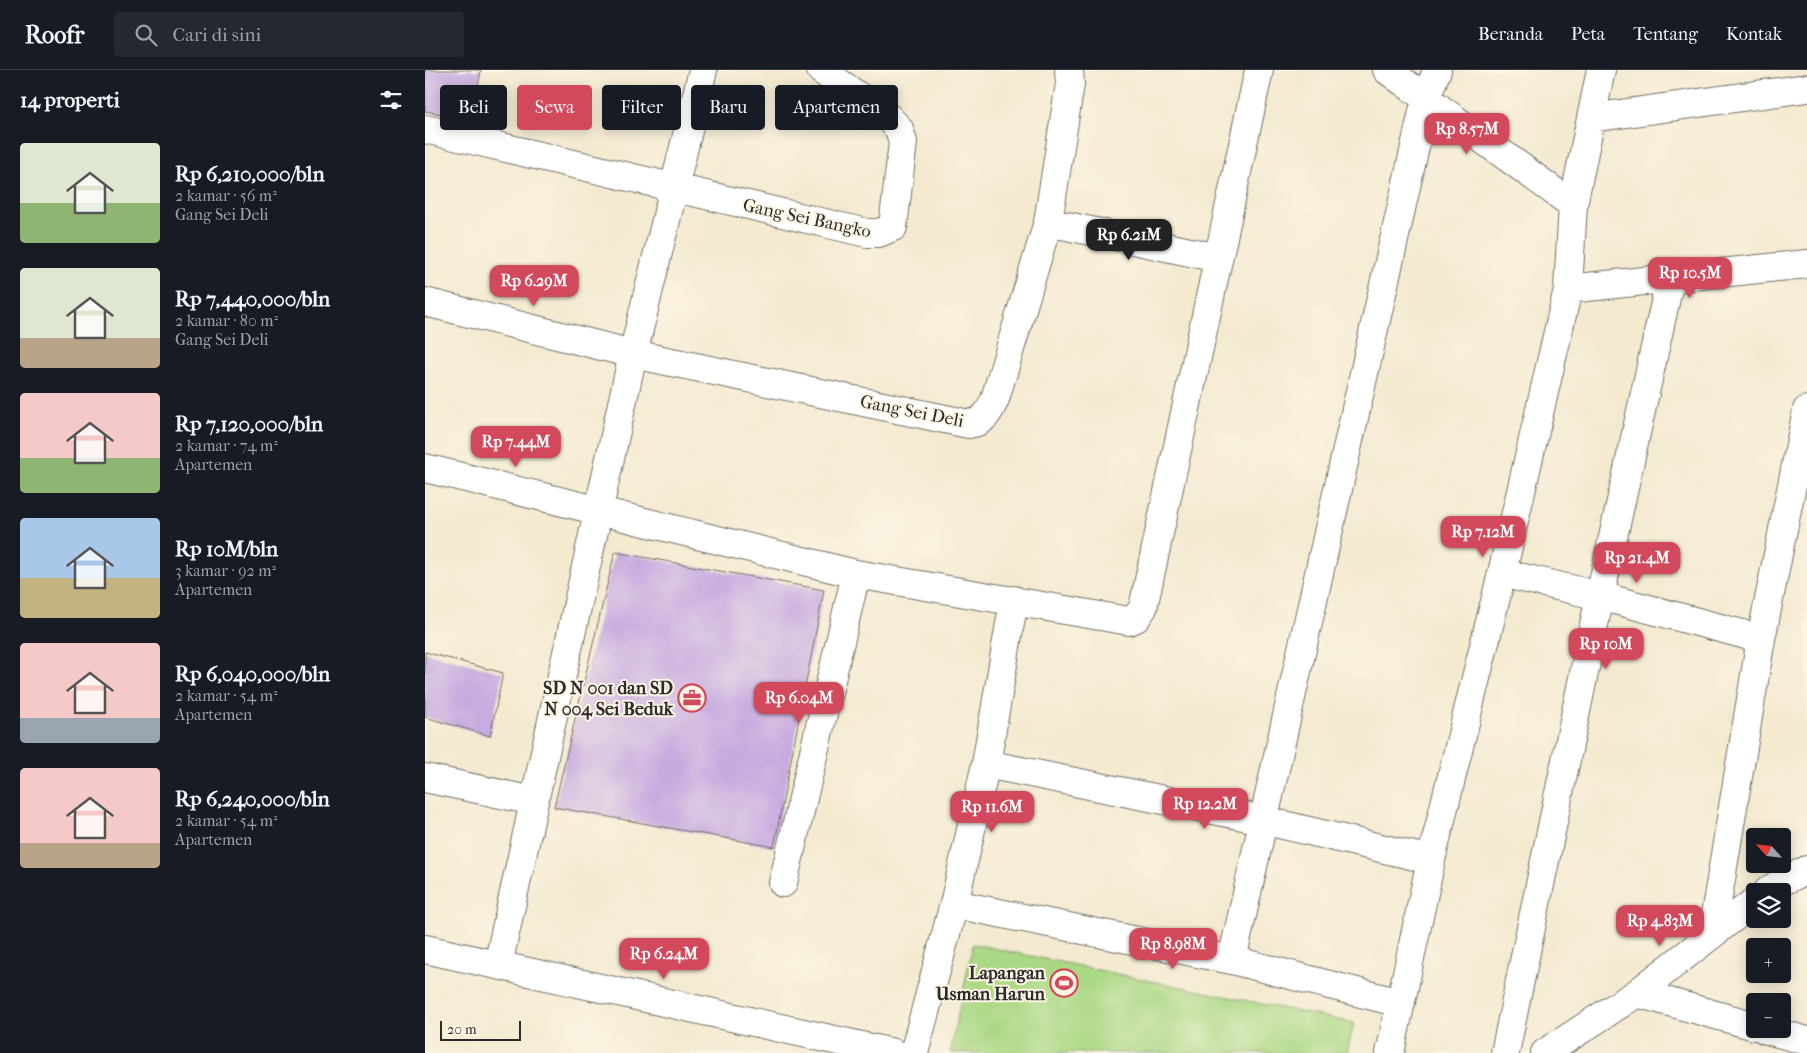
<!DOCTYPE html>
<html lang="id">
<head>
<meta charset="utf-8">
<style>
  :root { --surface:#171b24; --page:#242831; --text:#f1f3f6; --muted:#9ea1a6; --line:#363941; --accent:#d1495b }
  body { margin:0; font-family:"IM FELL French Canon",serif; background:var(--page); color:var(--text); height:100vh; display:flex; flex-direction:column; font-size:19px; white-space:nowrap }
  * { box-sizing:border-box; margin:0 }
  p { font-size:16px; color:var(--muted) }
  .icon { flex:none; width:28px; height:28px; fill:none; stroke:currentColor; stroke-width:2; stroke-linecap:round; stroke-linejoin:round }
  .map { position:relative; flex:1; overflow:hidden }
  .drawer { display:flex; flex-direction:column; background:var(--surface); width:425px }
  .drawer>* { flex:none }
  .guide { position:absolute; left:15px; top:15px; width:475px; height:45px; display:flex; gap:10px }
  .needle { width:32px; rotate:297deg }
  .tools { position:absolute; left:1321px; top:758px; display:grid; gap:10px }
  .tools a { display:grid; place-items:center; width:45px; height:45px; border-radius:5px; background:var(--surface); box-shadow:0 2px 12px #0003; font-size:25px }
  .scale { position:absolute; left:15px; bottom:12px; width:81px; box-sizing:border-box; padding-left:5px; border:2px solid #2b2b2b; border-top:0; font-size:14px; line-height:18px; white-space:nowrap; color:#2b2b2b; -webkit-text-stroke:4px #fcf5e5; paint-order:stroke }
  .price { position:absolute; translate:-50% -42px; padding:0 11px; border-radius:10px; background:var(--accent); color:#fff; font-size:16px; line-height:32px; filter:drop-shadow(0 1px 2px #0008) }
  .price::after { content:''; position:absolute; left:50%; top:30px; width:15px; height:11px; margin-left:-8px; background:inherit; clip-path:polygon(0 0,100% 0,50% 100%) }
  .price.current { background:#222; color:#fff }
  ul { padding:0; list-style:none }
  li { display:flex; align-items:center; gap:15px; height:125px; padding:0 20px }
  li span { display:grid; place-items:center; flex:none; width:140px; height:100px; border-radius:5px; color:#555 }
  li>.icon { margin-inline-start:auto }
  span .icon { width:60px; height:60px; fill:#fffc; stroke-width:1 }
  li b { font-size:21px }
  h2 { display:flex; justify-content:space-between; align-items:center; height:60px; padding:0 20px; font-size:21px }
  .pill { padding:0 18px; border-radius:5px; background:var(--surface); box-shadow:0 2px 12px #0003; font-size:18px; line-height:45px }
  .pill.current { background:var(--accent); color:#fff }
  header { display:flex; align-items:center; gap:30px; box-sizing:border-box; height:70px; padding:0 25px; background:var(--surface); border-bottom:1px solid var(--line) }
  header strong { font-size:24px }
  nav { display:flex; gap:28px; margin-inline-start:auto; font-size:18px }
  .search { width:350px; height:45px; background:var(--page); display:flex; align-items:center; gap:12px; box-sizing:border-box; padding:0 18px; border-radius:5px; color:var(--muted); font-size:19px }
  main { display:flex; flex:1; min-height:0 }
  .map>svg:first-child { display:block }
</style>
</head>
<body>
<header>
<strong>Roofr</strong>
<div class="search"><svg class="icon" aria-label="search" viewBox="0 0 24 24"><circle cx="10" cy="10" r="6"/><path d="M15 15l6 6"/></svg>Cari di sini</div>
<nav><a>Beranda</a><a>Peta</a><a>Tentang</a><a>Kontak</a></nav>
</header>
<main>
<section class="drawer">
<h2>14 properti<svg class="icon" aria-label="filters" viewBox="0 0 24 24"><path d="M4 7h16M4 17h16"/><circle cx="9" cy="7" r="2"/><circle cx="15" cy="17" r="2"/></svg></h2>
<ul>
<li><span style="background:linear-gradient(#dfe7d0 60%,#8fb573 0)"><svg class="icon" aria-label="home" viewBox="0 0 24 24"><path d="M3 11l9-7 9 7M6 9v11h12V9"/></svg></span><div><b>Rp 6,210,000/bln</b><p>2 kamar · 56 m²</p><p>Gang Sei Deli</p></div></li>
<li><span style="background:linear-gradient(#dfe7d0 70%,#b9a48a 0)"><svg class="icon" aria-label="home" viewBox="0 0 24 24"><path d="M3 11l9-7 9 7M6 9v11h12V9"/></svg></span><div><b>Rp 7,440,000/bln</b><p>2 kamar · 80 m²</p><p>Gang Sei Deli</p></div></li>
<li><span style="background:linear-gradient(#f6c9c9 65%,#8fb573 0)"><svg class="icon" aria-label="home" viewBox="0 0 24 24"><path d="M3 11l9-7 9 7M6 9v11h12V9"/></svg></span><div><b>Rp 7,120,000/bln</b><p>2 kamar · 74 m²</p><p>Apartemen</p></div></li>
<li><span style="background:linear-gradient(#a9c7e8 60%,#c2b280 0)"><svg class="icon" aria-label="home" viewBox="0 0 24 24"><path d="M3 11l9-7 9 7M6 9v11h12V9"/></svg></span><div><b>Rp 10M/bln</b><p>3 kamar · 92 m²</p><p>Apartemen</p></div></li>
<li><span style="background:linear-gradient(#f6c9c9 75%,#9aa5b1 0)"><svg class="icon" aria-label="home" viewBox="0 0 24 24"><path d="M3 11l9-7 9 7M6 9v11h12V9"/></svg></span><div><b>Rp 6,040,000/bln</b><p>2 kamar · 54 m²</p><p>Apartemen</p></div></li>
<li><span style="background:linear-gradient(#f6c9c9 75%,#b9a48a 0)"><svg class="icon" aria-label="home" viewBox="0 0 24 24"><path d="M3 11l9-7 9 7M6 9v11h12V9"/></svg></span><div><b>Rp 6,240,000/bln</b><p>2 kamar · 54 m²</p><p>Apartemen</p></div></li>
</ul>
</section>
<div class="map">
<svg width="1382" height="983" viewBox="0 0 1382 983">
  <rect width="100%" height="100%" fill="#fcf5e5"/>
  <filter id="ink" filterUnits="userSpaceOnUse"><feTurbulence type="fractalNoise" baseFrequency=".02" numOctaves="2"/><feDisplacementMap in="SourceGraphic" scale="10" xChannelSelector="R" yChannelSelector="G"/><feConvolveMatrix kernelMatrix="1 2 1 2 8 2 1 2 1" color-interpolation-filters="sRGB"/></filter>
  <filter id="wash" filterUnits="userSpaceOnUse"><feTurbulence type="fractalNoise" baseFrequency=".0096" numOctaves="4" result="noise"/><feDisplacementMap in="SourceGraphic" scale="20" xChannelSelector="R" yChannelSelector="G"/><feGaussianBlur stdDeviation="1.12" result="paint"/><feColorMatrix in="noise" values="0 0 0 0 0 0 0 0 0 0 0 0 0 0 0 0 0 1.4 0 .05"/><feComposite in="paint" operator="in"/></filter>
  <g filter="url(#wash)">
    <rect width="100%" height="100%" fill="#f3ead0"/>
    <path fill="#abd884" stroke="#6b8258" d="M548,874L929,953L922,983H525Z"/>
    <g id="blocks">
      <path fill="#c7aae0" d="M0,0H56L47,50L0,41Z
        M190,482L399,520L349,777L129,737Z
        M0,582L78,603L65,666L0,647Z"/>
    </g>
  </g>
  <g filter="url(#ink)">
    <use href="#blocks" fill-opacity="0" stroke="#716e65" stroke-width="1"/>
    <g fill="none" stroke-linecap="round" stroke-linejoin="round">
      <g stroke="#716e65" stroke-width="30">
        <path id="street" d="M962,0L1148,135
          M1166,48L1382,18
          M0,59L442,163H454L468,157L478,72L474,59L464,48L396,0
          M623,152L793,188
          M1143,219L1382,194
          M0,232L208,284L544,354C560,352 564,342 570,329L623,152L645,14L644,0
          M0,398L431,504L704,551L711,548L718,538L834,0
          M1077,503L1175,526L1336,569
          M561,694L838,750L1006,790
          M0,708L109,731
          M358,813L431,504
          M1343,821L1358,811L1382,800
          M529,834L807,890L975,933
          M1287,863L1336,569L1382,340
          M0,879L468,983
          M807,890L1001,28L1012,0
          M73,895L208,284L278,0
          M1212,923L1330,956
          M1339,959L1382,971
          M489,983L529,834L561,694L589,530
          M965,983L1006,790L1077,503L1143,219L1148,135L1176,0
          M1080,983L1175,526L1245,210
          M1120,983L1212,923L1330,831"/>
      </g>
      <use href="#street" stroke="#fff" stroke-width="28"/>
    </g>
  </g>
  <defs>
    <g id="office-ring" transform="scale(1.4375)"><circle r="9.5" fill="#fcf5e5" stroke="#d1495b" stroke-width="1.5"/><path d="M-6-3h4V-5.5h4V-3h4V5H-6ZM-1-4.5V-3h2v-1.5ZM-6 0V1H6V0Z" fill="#d1495b"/></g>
    <g id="stadium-ring" transform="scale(1.4375)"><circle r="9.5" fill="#fcf5e5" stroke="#d1495b" stroke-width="1.5"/><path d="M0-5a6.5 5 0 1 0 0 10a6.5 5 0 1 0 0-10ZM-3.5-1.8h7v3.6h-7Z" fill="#d1495b"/></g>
  </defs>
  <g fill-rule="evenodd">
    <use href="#office-ring" x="267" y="628"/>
    <use href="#stadium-ring" x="639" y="913"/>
  </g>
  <g text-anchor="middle" stroke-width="4" stroke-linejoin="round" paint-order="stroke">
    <g font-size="18" fill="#2b2b2b" stroke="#fcf5e5">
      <text transform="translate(382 148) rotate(12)" y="6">Gang Sei Bangko</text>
      <text transform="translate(487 341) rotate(11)" y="6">Gang Sei Deli</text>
    </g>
    <g font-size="18" font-weight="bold" fill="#2b2b2b" stroke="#fcf5e5" text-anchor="end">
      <text x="248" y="624">SD N 001 dan SD<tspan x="248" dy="21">N 004 Sei Beduk</tspan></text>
      <text x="620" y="909">Lapangan<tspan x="620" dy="21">Usman Harun</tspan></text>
    </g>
  </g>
</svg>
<div class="tools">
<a><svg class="needle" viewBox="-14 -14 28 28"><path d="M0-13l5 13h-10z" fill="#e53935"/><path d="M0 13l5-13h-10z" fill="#9ea1a6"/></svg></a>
<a><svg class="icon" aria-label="layers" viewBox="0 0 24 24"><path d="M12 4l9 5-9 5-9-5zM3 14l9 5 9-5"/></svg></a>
<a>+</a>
<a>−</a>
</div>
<div class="scale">20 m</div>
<b class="price" style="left:1042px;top:85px">Rp 8.57M</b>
<b class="price current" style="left:704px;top:191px">Rp 6.21M</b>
<b class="price" style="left:1265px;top:229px">Rp 10.5M</b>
<b class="price" style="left:109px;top:237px">Rp 6.29M</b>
<b class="price" style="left:91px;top:398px">Rp 7.44M</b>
<b class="price" style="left:1058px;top:488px">Rp 7.12M</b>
<b class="price" style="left:1212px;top:514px">Rp 21.4M</b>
<b class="price" style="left:1181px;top:600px">Rp 10M</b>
<b class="price" style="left:374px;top:654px">Rp 6.04M</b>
<b class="price" style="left:780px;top:760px">Rp 12.2M</b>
<b class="price" style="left:567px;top:763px">Rp 11.6M</b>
<b class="price" style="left:1235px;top:877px">Rp 4.83M</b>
<b class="price" style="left:748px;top:900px">Rp 8.98M</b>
<b class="price" style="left:239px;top:910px">Rp 6.24M</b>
<div class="guide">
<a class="pill">Beli</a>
<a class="pill current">Sewa</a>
<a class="pill">Filter</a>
<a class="pill">Baru</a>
<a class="pill">Apartemen</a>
</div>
</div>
</main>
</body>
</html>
